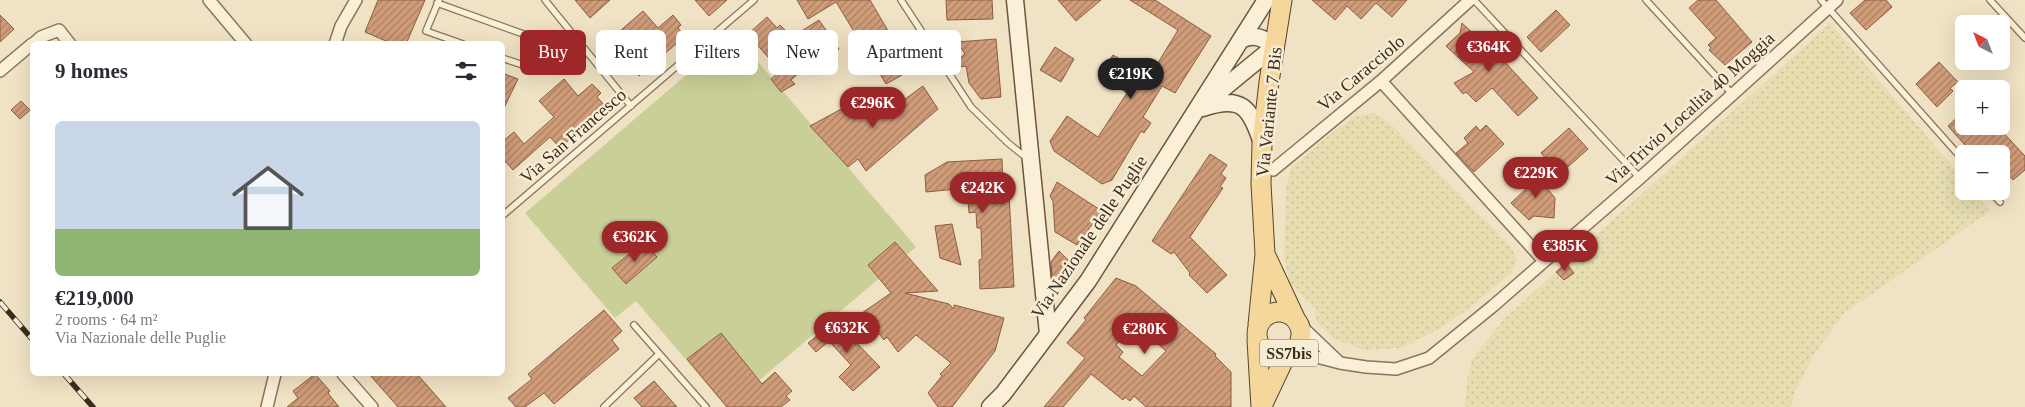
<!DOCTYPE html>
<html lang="en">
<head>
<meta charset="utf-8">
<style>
  :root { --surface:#fff; --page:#f2f2f3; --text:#2b2b33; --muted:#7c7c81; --line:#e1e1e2; --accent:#9e2729 }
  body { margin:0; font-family:Georgia,serif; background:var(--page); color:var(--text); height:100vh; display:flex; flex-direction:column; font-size:19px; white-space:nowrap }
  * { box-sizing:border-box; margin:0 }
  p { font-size:16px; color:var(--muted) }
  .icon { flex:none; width:28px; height:28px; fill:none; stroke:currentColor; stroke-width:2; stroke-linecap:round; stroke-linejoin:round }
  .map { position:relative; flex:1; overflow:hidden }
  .panel { position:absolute; left:30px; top:41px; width:475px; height:335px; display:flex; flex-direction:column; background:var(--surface); border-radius:8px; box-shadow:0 5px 20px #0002 }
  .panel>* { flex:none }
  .guide { position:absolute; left:520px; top:30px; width:475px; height:45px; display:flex; gap:10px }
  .needle { width:32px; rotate:318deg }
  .buttons { position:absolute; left:1955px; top:15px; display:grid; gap:10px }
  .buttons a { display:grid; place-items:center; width:55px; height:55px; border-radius:8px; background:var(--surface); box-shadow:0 5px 20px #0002; font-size:25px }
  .price { position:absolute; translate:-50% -42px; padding:0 11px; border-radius:18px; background:var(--accent); color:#fff; font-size:16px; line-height:32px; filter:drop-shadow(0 1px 2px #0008) }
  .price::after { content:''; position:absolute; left:50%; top:30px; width:15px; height:11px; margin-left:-8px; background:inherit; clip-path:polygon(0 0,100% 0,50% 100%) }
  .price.current { background:#222; color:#fff }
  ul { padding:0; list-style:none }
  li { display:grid; align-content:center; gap:10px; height:265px; padding:0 25px }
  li+li { border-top:1px solid var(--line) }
  li span { display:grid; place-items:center; height:155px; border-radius:8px; color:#555 }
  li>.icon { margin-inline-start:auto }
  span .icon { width:90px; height:90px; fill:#fffc; stroke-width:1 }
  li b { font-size:21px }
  h2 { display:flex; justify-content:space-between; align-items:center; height:60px; padding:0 25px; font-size:21px }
  .chip { padding:0 18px; border-radius:8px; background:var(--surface); box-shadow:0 5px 20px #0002; font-size:18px; line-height:45px }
  .chip.current { background:var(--accent); color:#fff }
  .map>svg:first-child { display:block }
</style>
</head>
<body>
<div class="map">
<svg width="2025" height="407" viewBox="0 0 2025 407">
  <defs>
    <pattern id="farmland-dots" width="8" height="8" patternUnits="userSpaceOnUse" patternTransform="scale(1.25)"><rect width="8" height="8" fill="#e6ddb1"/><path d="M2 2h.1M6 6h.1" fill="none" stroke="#c6be98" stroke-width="1.8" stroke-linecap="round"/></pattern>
    <pattern id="building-hatch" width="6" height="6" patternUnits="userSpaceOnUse" patternTransform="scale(1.25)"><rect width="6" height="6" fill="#d09c79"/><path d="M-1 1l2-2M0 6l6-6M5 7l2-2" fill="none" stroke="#aa7f63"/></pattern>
  </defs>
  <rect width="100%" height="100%" fill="#f0e2c4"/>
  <path fill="url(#farmland-dots)" d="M1830,23L1964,180V191H1973L1990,211L1843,314L1813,356L1795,391L1791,407H1465L1467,381L1472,360L1504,319Z
    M1374,113L1393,126L1511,247L1517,259L1512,272L1471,307L1437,330L1401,348L1365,350L1336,340L1317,323L1315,309L1290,283L1284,256L1286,187L1291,168L1333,132L1355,116Z"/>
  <path fill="#cacf98" d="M734,34L916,247L728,407H726L636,301L615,318L525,213Z"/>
  <path fill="url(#building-hatch)" stroke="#8d5c3e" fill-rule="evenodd" d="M378,0H425L406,44H393L365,32Z
    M575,0H610L590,18Z
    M695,0H727L709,16Z
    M797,0H870L911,70L886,84L836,2L808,19Z
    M946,0H992L993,19L947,20Z
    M1058,0H1101L1076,21Z
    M1130,0H1155L1211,36L1175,93L1162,86L1143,117L1151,123L1144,133L1141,131L1112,180L1102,184L1054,151L1050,141L1067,116L1098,137L1127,93L1100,75L1113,55L1150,76L1178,30Z
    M1312,0H1407L1392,17L1376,3L1361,19L1347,6L1335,20Z
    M1698,0H1716L1752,42L1725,65L1709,50L1711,48L1708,45L1716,38L1689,8Z
    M1865,0H1886L1892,7L1866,30L1850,13Z
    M1556,10L1570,25L1541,52L1527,37Z
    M643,11L658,28L673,15L681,25L678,28L685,36L639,76L632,68L629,70L620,60L635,47L620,31Z
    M0,15L14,29L0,42Z
    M767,17L777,28L780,25L792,37L819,20L839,49L826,56L823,52L791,80L795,84L781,92L771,79L780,71L748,34Z
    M1462,23L1476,36L1480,35L1538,98L1518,116L1492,88L1476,102L1466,92L1463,94L1454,83L1474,72L1446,46L1460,33Z
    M996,39L1001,97L981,99L969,83L966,66L951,68L950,66L965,54L957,42Z
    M1055,47L1074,59L1061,82L1040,70Z
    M1939,62L1958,82L1950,88L1953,91L1937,107L1916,84Z
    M502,73L518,79L502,112Z
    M564,79L578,96L592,84L601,93L597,97L606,107L560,148L550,137L513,170L502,158V142L514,132L524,144L554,117L539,101Z
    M923,86L938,109L866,171L858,159L848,167L810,126L858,100L872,123Z
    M21,101L30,110L20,119L11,110Z
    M1964,111V126H1997L2025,156V170L2013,180L2009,175L2001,182V154H1973L1948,126Z
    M1486,125L1504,144L1474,172L1456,153L1468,143L1464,138L1476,126L1480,131Z
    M1569,128L1588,149L1560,174L1541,153Z
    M1210,154L1227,165L1221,174L1226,178L1220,187L1223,188L1190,237L1227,275L1207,293L1189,275L1190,273L1174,252L1171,254L1152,241Z
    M1002,159L1003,195L1009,194L1014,287L980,289L979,260L982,259L981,228H977L976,212L969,213L967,188L926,192L925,175L947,162Z
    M1558,177L1546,187L1555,198L1554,218L1534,216L1529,220L1511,203L1527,188L1522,180Z
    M1057,182L1102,211L1077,245L1055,232L1053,201L1050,196Z
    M952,224L961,265L940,258L935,226Z
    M644,242L657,257L626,284L612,268Z
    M895,242L938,291L905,293L949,304L954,309V305L1004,318L995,351L952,407H938L928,393L942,376L940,374L951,363L916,335L898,352L887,337L884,340L862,313L891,293L868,265Z
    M1059,251L1077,269L1060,284L1052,277L1051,262Z
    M1566,263L1574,273L1564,280L1556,272Z
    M1116,278L1136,286L1216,354L1215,356L1231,372V407H1146L1134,396L1130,401L1125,397L1123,400L1091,374L1063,407H1044L1085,358L1067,343L1086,320L1084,318ZM1132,325L1138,331L1141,329L1166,351L1142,376L1119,357L1123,352L1116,345Z
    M604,310L622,331L612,340L619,349L554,404L544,393L525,407H516L508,398L532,379L528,374Z
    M840,317L846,327L843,329L880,367L853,391L839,377L851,365L829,341L816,352L808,343Z
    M721,333L762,384L775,372L792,391L786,396L790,400L781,407H727L687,359Z
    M315,374L330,391L328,393L339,407H287L298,398L293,391Z
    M369,374H417L446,407H398Z
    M654,381L677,407H642L634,398Z"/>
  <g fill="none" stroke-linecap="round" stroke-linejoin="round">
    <g stroke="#8c745a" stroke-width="8">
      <path id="lane" d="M439,0L426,31L463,44
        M545,0L631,106
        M901,0L971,107L1008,143L1028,159
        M1646,0L1733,95
        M1821,0L1964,161
        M1990,0L2025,38
        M1475,1L1640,178
        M437,3L554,45L576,38
        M502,58L541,71
        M1990,191L2000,202
        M502,216L754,0
        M634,325L706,407
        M604,407L659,354"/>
    </g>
    <g stroke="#8c745a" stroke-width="14">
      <path id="street" d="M209,0L246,44
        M33,44L41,37L59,30L70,44
        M335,44L341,26L356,0
        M0,71L32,44
        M1381,81L1544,261
        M1273,170L1381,81L1470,0
        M1299,324L1339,362
        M1293,351L1340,363L1366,367L1396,369L1429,358L1493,306L1640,178L1837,0
        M343,374L372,407
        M267,407L275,374"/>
    </g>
    <g stroke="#6e553d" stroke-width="19">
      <path id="secondary" d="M1015,0L1048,334
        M1208,101L1275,46C1263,38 1254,33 1241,40
        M1203,108C1242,95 1250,107 1262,143
        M990,407L1003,394L1088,281L1266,0"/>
    </g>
    <g stroke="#5a422e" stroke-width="21">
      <path id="primary" d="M1265,254L1295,318
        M1257 334a22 22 0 1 1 44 0a22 22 0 1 1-44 0Z
        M1258,325L1265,254L1261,184L1262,143L1269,82L1282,0
        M1257,340L1261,407
        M1262,406L1286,355"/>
    </g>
    <use href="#lane" stroke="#faf0d8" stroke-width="5.5"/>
    <use href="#street" stroke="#faf0d8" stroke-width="11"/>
    <use href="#secondary" stroke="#faf0d8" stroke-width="16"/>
    <use href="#primary" stroke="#f5d79b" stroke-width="19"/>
    <g stroke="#3c2c1e" stroke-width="5.5">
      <path id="rail" d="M0,302L32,339
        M64,374L93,407"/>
    </g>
    <use href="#rail" stroke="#f7edd4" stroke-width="4" stroke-dasharray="11" stroke-linecap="butt"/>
  </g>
  <g text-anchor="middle" stroke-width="5" stroke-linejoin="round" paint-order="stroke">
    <rect fill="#f7edd4" stroke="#746655" stroke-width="1" x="1260" y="339.5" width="58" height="27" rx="4"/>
    <g font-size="16" font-weight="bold" fill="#3c2c1e">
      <text x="1289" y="359">SS7bis</text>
    </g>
    <g font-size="18" fill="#3c2c1e" stroke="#f7edd4">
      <text transform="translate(1361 73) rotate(-40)" y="6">Via Caracciolo</text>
      <text transform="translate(1690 109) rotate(-42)" y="6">Via Trivio Località 40 Moggia</text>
      <text transform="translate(1269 112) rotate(-84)" y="6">Via Variante 7 Bis</text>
      <text transform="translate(573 136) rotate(-41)" y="6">Via San Francesco</text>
      <text transform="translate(1089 237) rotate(-56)" y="6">Via Nazionale delle Puglie</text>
    </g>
  </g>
</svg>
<div class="buttons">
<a><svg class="needle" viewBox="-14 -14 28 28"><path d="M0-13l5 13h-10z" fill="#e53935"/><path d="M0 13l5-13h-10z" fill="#7c7c81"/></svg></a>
<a>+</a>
<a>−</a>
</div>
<b class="price" style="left:1489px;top:73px">€364K</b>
<b class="price current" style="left:1131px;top:100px">€219K</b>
<b class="price" style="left:873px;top:129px">€296K</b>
<b class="price" style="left:1536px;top:199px">€229K</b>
<b class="price" style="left:983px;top:214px">€242K</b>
<b class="price" style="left:635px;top:263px">€362K</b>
<b class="price" style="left:1565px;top:272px">€385K</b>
<b class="price" style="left:847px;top:354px">€632K</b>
<b class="price" style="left:1145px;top:355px">€280K</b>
<div class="guide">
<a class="chip current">Buy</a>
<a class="chip">Rent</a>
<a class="chip">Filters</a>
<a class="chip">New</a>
<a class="chip">Apartment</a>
</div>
<section class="panel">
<h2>9 homes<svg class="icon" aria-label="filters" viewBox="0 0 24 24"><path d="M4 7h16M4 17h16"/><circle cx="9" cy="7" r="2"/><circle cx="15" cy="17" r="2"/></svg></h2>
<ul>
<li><span style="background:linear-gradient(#c9d6e8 70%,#8fb573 0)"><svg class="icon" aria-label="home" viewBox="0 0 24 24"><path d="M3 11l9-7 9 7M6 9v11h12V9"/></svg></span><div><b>€219,000</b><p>2 rooms · 64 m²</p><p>Via Nazionale delle Puglie</p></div></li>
</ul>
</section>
</div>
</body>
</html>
